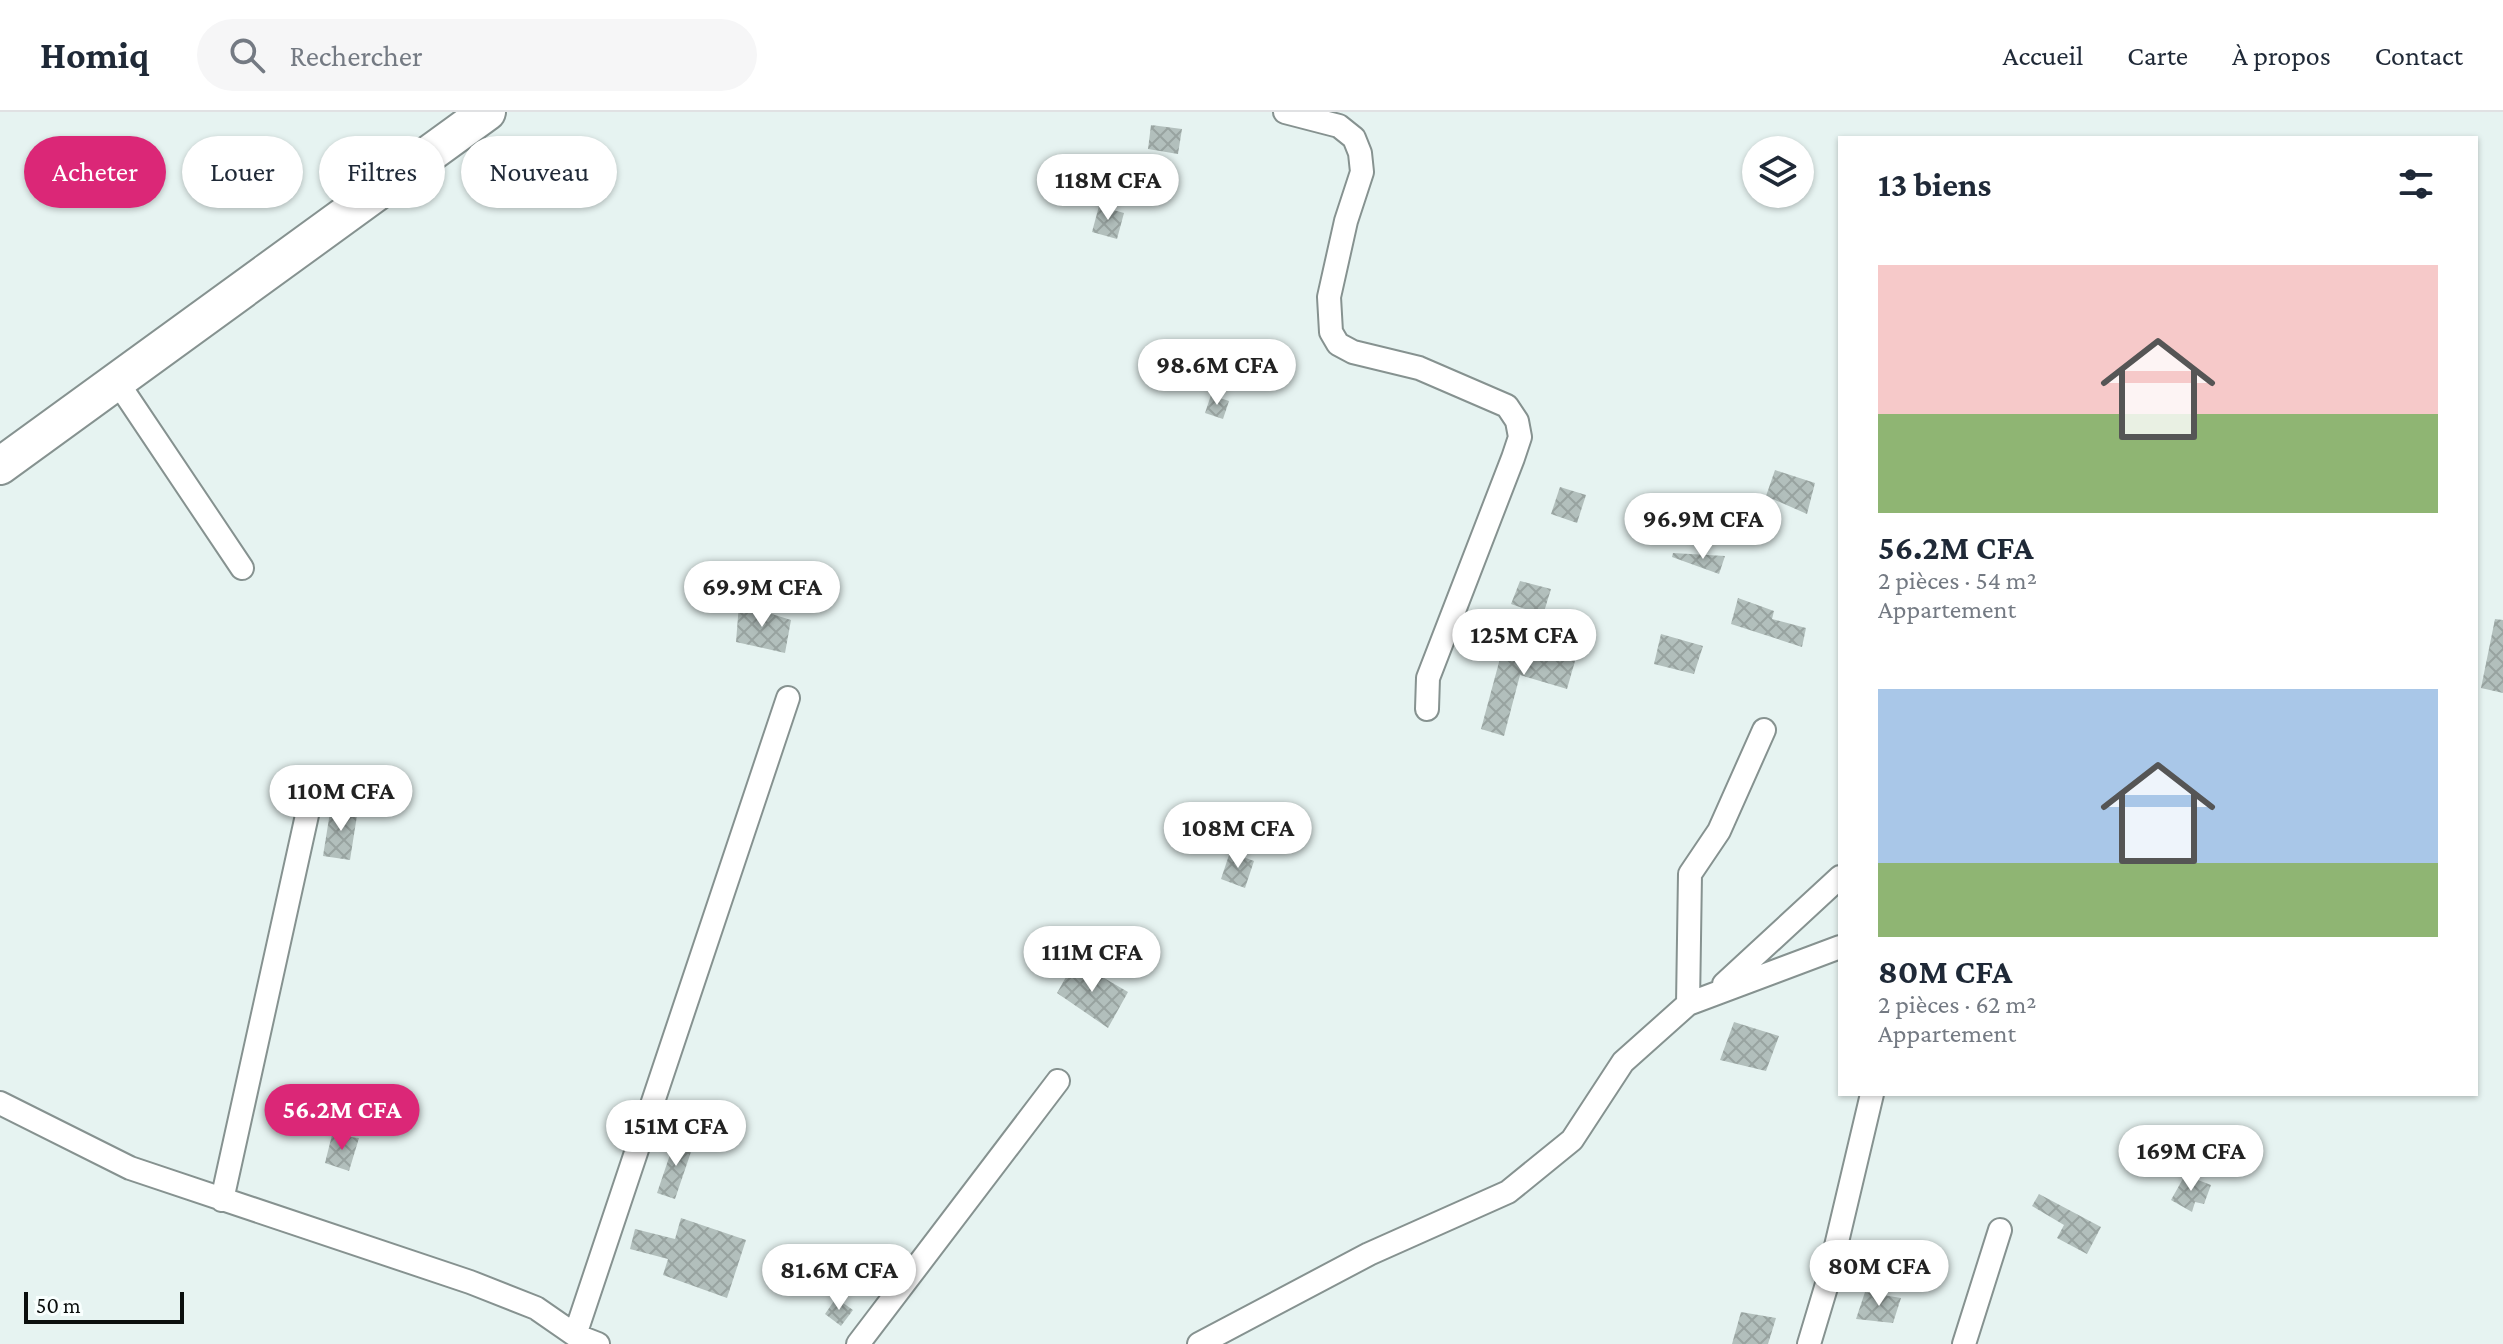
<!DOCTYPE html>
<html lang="fr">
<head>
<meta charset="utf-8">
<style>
  :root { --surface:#fff; --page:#f6f6f7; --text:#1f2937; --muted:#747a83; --line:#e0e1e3; --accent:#db2777 }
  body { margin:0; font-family:"Crimson Pro",serif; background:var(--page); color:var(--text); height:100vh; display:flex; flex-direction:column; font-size:30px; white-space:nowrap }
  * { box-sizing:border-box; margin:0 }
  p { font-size:26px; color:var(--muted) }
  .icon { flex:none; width:44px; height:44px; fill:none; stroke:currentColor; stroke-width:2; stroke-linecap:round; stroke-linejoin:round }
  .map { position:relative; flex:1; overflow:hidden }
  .side { position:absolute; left:1838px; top:24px; width:640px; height:960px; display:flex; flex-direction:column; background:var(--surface); border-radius:0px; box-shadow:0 2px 6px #0004 }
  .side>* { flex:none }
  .hud { position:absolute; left:24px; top:24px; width:760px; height:72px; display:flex; gap:16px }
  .buttons { position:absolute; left:1742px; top:24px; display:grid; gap:16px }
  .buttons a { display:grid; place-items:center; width:72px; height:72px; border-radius:50%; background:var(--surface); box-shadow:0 2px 6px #0004; font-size:40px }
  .scale { position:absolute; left:24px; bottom:20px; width:160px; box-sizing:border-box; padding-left:8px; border:4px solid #0a0e0d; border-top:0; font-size:22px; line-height:28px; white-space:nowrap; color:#0a0e0d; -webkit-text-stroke:6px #f9fffe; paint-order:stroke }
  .price { position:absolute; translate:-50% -68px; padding:0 18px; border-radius:28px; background:#fff; color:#222; font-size:26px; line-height:52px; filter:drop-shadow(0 2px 4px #0008) }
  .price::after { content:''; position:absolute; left:50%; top:48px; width:24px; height:18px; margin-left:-12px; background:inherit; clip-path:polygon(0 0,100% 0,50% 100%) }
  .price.selected { background:var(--accent); color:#fff }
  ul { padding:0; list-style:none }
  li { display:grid; align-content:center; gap:16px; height:424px; padding:0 40px }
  li span { display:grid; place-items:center; height:248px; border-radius:0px; color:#555 }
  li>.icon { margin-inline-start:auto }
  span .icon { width:144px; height:144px; fill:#fffc; stroke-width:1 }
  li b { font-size:34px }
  h2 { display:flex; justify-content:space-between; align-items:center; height:96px; padding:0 40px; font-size:34px }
  .pill { padding:0 28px; border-radius:36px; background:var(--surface); box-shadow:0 2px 6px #0004; font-size:28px; line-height:72px }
  .pill.selected { background:var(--accent); color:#fff }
  header { display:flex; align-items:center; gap:48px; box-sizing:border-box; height:112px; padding:0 40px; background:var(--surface); border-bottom:2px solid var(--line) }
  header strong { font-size:38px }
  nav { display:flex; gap:44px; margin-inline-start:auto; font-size:28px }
  .search { width:560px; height:72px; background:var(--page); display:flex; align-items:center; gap:20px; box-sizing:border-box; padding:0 28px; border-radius:44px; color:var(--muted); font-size:30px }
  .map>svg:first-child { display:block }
</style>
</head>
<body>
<header>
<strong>Homiq</strong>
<div class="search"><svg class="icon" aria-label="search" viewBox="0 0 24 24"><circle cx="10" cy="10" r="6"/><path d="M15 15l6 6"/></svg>Rechercher</div>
<nav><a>Accueil</a><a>Carte</a><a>À propos</a><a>Contact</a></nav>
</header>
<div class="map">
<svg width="2503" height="1232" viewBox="0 0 2503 1232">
  <defs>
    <pattern id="building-cross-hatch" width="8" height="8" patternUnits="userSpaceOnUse" patternTransform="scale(2)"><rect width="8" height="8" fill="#b2bfbc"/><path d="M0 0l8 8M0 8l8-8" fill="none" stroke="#98a3a0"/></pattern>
  </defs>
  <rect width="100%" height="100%" fill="#e6f3f1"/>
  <path fill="url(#building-cross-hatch)" d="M1151,13L1182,17L1178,42L1148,37Z
    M1099,94L1124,101L1117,127L1092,120Z
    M1211,283L1229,289L1223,307L1205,301Z
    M1775,358L1815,371L1807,402L1766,384Z
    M1560,375L1586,383L1577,411L1551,402Z
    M1673,441L1725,444L1719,462L1672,445Z
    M1520,469L1551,477L1543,503L1511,492Z
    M1738,486L1774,499L1772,507L1806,516L1802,535L1731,512Z
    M739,492L791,508L785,541L736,530Z
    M2495,507L2503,508V581L2481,576Z
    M1661,522L1703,534L1694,562L1654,552Z
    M1505,528L1534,536L1536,528L1577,542L1567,577L1520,563L1504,624L1481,617Z
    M331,694L358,697L350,748L323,744Z
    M1230,740L1254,749L1245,776L1221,767Z
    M1075,849L1128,880L1108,916L1057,881Z
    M1734,910L1779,924L1766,959L1720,948Z
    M332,1023L359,1026L349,1059L325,1051Z
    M676,1025L694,1031L675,1087L657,1081Z
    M2185,1063L2211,1073L2204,1092L2195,1090L2192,1100L2171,1088Z
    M2039,1082L2101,1115L2087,1142L2057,1126L2064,1113L2032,1094Z
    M681,1106L746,1128L727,1186L663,1163L668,1147L630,1137L635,1117L675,1127Z
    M1865,1180L1901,1186L1893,1211L1856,1207Z
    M836,1186L853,1198L841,1214L825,1202Z
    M1741,1200L1776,1206L1768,1232H1732Z"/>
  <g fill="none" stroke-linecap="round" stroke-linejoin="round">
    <g stroke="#869290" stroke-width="26">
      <path id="street" d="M1285,0L1339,14L1354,26L1360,41L1362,60L1346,109L1329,185L1331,220L1338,232L1353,240L1419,256L1507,294L1517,309L1520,325L1513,346L1428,566L1427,597
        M116,268L242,456
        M1724,872L1840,765
        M1688,892L1690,762L1719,719L1764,618
        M0,991L130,1056L470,1170L536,1196L575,1223L598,1232
        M222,1088L311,685
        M575,1223L788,586
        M858,1232L1058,969
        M1199,1232L1369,1142L1508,1080L1572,1028L1623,950L1688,892L1840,835
        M1809,1232L1827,1172L1872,982
        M1964,1232L2000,1118"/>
    </g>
    <g stroke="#869290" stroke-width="40">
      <path id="primary" d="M0,354L487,0"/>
    </g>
    <use href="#street" stroke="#fff" stroke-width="22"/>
    <use href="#primary" stroke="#fff" stroke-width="36"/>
  </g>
</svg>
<div class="buttons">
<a><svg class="icon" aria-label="layers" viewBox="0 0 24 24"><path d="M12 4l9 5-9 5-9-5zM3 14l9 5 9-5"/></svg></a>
</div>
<div class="scale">50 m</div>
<b class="price" style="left:1108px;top:110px">118M CFA</b>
<b class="price" style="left:1217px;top:295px">98.6M CFA</b>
<b class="price" style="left:1703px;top:449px">96.9M CFA</b>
<b class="price" style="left:762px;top:517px">69.9M CFA</b>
<b class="price" style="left:1524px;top:565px">125M CFA</b>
<b class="price" style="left:341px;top:721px">110M CFA</b>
<b class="price" style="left:1238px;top:758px">108M CFA</b>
<b class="price" style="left:1092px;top:882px">111M CFA</b>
<b class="price selected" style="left:342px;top:1040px">56.2M CFA</b>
<b class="price" style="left:676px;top:1056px">151M CFA</b>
<b class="price" style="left:2191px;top:1081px">169M CFA</b>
<b class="price" style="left:1879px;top:1196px">80M CFA</b>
<b class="price" style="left:839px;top:1200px">81.6M CFA</b>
<div class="hud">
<a class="pill selected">Acheter</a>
<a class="pill">Louer</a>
<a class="pill">Filtres</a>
<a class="pill">Nouveau</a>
</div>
<section class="side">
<h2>13 biens<svg class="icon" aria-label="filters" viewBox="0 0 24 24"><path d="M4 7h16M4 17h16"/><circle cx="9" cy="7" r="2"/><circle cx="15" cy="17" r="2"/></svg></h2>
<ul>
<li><span style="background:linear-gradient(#f6c9c9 60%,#8fb573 0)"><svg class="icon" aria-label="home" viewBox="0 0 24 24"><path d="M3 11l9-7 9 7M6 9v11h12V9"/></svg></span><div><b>56.2M CFA</b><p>2 pièces · 54 m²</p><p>Appartement</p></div></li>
<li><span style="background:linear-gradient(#a9c7e8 70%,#8fb573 0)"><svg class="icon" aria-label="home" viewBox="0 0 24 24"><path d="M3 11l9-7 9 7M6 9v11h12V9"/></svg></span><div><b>80M CFA</b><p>2 pièces · 62 m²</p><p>Appartement</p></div></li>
</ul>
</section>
</div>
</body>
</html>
